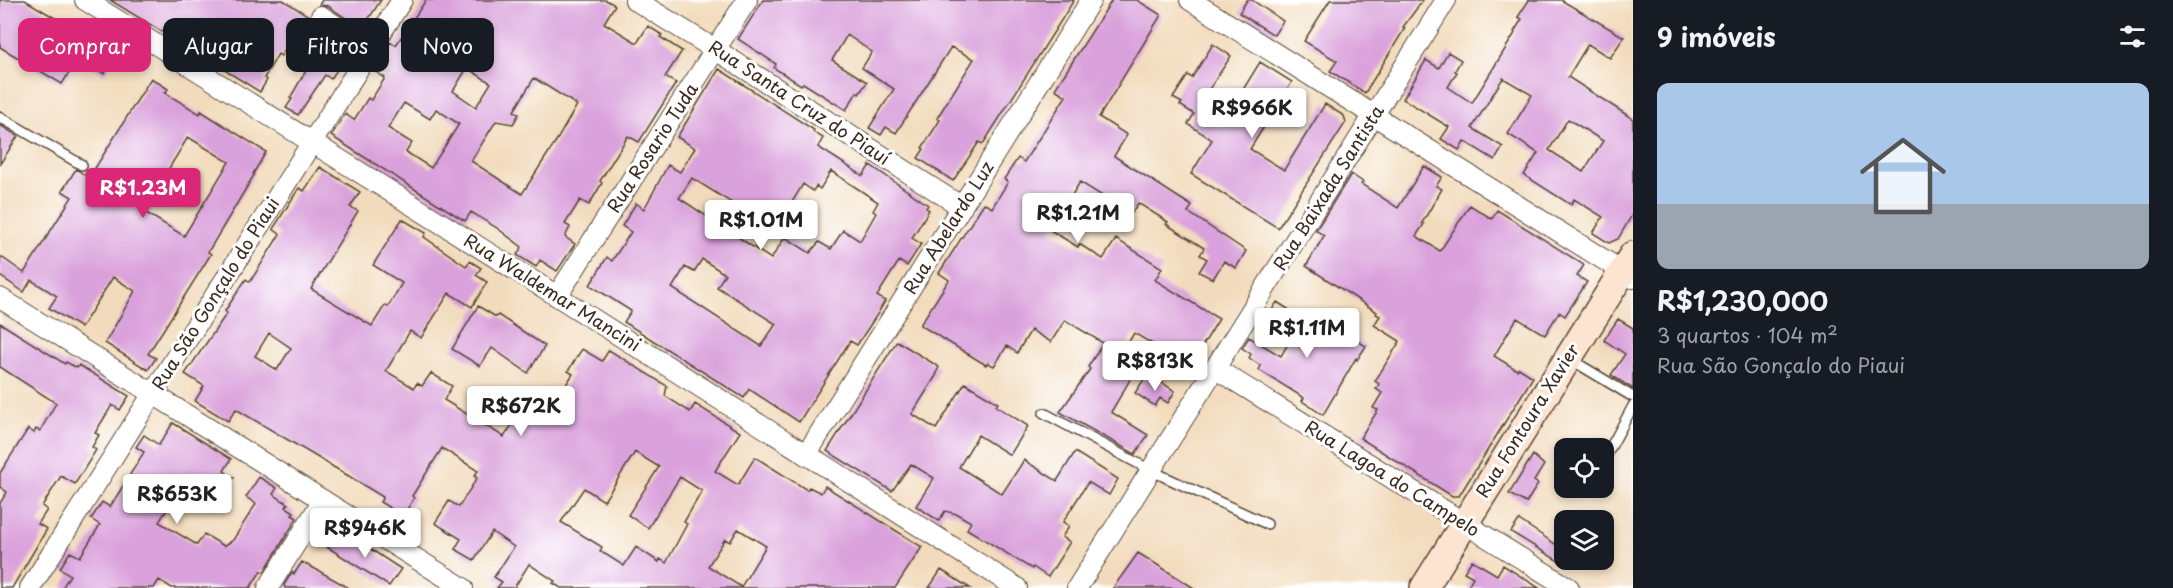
<!DOCTYPE html>
<html lang="pt">
<head>
<meta charset="utf-8">
<style>
  :root { --surface:#171b24; --page:#242831; --text:#f1f3f6; --muted:#9ea1a6; --accent:#db2777 }
  body { margin:0; font-family:"Playpen Sans",sans-serif; background:var(--page); color:var(--text); height:100vh; display:flex; flex-direction:column; font-size:22px; white-space:nowrap }
  * { box-sizing:border-box; margin:0 }
  p { font-size:20px; color:var(--muted) }
  .icon { flex:none; width:33px; height:33px; fill:none; stroke:currentColor; stroke-width:2; stroke-linecap:round; stroke-linejoin:round }
  .map { position:relative; flex:1; overflow:hidden }
  .panel { display:flex; flex-direction:column; background:var(--surface); width:540px }
  .panel>* { flex:none }
  .banner { position:absolute; left:18px; top:18px; width:570px; height:54px; display:flex; gap:12px }
  .fabs { position:absolute; left:1554px; top:438px; display:grid; gap:12px }
  .fabs a { display:grid; place-items:center; width:60px; height:60px; border-radius:12px; background:var(--surface); box-shadow:0 3px 9px #0003; font-size:30px }
  .price { position:absolute; translate:-50% -51px; padding:0 14px; border-radius:6px; background:#fff; color:#222; font-size:20px; line-height:39px; filter:drop-shadow(0 2px 3px #0008) }
  .price::after { content:''; position:absolute; left:50%; top:36px; width:18px; height:14px; margin-left:-9px; background:inherit; clip-path:polygon(0 0,100% 0,50% 100%) }
  .price.on { background:var(--accent); color:#fff }
  ul { padding:0; list-style:none }
  li { display:grid; align-content:center; gap:12px; height:318px; padding:0 24px }
  li span { display:grid; place-items:center; height:186px; border-radius:12px; color:#555 }
  li>.icon { margin-inline-start:auto }
  span .icon { width:108px; height:108px; fill:#fffc; stroke-width:1 }
  li b { font-size:26px }
  h2 { display:flex; justify-content:space-between; align-items:center; height:72px; padding:0 24px; font-size:26px }
  .chip { padding:0 21px; border-radius:12px; background:var(--surface); box-shadow:0 3px 9px #0003; font-size:21px; line-height:54px }
  .chip.on { background:var(--accent); color:#fff }
  main { display:flex; flex:1; min-height:0 }
  .map>svg:first-child { display:block }
</style>
</head>
<body>
<main>
<div class="map">
<svg width="1633" height="588" viewBox="0 0 1633 588">
  <rect width="100%" height="100%" fill="#fff"/>
  <filter id="ink" filterUnits="userSpaceOnUse"><feTurbulence type="fractalNoise" baseFrequency=".0167" numOctaves="2"/><feDisplacementMap in="SourceGraphic" scale="12" xChannelSelector="R" yChannelSelector="G"/><feConvolveMatrix kernelMatrix="1 2 1 2 8 2 1 2 1" color-interpolation-filters="sRGB"/></filter>
  <filter id="wash" filterUnits="userSpaceOnUse"><feTurbulence type="fractalNoise" baseFrequency=".008" numOctaves="4" result="noise"/><feDisplacementMap in="SourceGraphic" scale="24" xChannelSelector="R" yChannelSelector="G"/><feGaussianBlur stdDeviation="1.35" result="paint"/><feColorMatrix in="noise" values="0 0 0 0 0 0 0 0 0 0 0 0 0 0 0 0 0 1.4 0 .05"/><feComposite in="paint" operator="in"/></filter>
  <g filter="url(#wash)">
    <rect width="100%" height="100%" fill="#f2dbbc"/>
    <g id="blocks">
      <path fill="#daa2dc" fill-rule="evenodd" d="M0,0H25L117,55L104,74L79,57L62,84L0,47Z
        M110,0H283L309,16L314,26L346,47L336,63L340,65L331,79L325,75L298,115L286,108L292,99L290,98L317,52L293,36L281,56L278,54L264,78L267,80L260,92L223,69L225,67L196,47L199,43L170,24L164,33Z
        M322,0H381L362,29L328,6L319,5Z
        M426,0H606L615,5L604,23L637,43L648,26L662,35L660,37L682,51L665,77L676,83L639,142L628,136L600,181L602,183L589,205L580,200L565,224L570,227L565,237L575,244L557,271L540,260L536,267L517,255L522,247L497,228L471,212L465,221L331,136L345,114L354,120L368,98L371,100L385,78L373,70L390,42L396,45ZM467,68L491,83L476,107L453,91ZM534,78L577,105L558,138L522,194L471,161L496,121L513,124L519,114L514,111ZM404,103L430,119L436,109L459,124L431,168L406,152L412,143L388,128Z
        M763,0H1074L983,144L979,142L953,181L918,158L924,149L922,148L940,120L937,118L974,59L951,47L896,133L886,127L881,135L869,128L894,89L862,68L872,52L847,35L832,60L867,82L859,94L857,92L846,110L803,83L801,85L774,68L776,64L738,39Z
        M1112,0H1137L1161,15L1099,117L1127,135L1114,156L1192,206L1188,212L1246,251L1236,268L1224,261L1213,279L1199,272L1207,259L1200,255L1204,248L1166,224L1168,222L1138,203L1124,225L1110,216L1117,205L1080,182L1050,230L1078,247L1079,244L1103,259L1116,239L1162,268L1155,280L1219,319L1190,366L1134,333L1114,366L1131,378L1111,412L1148,435L1135,454L1060,412L1090,369L1088,367L1103,343L1065,320L1051,342L1031,330L1017,353L1007,346L994,366L988,363L986,365L920,325L949,280L939,273L984,203L992,208L1008,182L1004,179L1018,158L1024,162L1066,96L1055,89Z
        M1247,0H1252L1283,21L1274,35L1239,13Z
        M1330,0H1423L1403,27L1405,28L1365,93L1330,71L1337,61L1304,41Z
        M1529,0H1561L1624,37L1610,58L1588,44L1568,77L1633,119V213L1618,239L1609,243L1593,233L1603,217L1574,199L1571,205L1524,175L1538,153L1508,134L1532,95L1503,78L1472,128L1503,147L1495,160L1464,141L1459,150L1441,139L1449,127L1403,99L1426,60L1439,68L1448,52L1461,60L1455,71L1457,72L1448,87L1472,103L1515,33L1514,32L1522,19L1518,17ZM1568,119L1603,141L1583,172L1549,150Z
        M1213,44L1231,56L1208,91L1233,106L1260,62L1292,82L1250,149L1284,170L1325,104L1344,116L1346,122L1278,228L1191,174L1212,140L1188,124L1194,114L1180,105L1182,103L1173,98L1188,75L1192,78Z
        M719,69L814,130L813,132L823,138L818,147L863,176L870,165L928,205L926,208L929,210L912,238L921,244L907,266L899,261L877,296L885,301L878,313L857,345L850,341L799,422L749,389L744,398L624,322L631,311L590,285L607,257L612,261L631,232L622,226L636,203L644,209L668,165L680,172L695,148L677,137ZM831,171L878,202L873,211L876,213L860,241L843,230L831,249L819,242L810,253L785,237L771,259L679,198L692,178L785,236L800,214L789,207L803,184L813,191L816,186L820,189ZM702,259L725,274L717,287L776,324L761,346L672,288L685,267L694,272Z
        M151,78L168,89L165,93L200,114L201,111L266,152L253,174L254,175L208,252L211,254L148,354L156,358L148,370L105,343L135,291L113,277L81,328L49,308L57,296L31,280L24,292L0,276V256L24,273L72,197L62,191L76,169L89,178ZM188,137L229,162L184,236L143,211Z
        M0,125L18,136L0,164Z
        M1424,166L1442,177L1436,186L1442,189L1422,223L1424,224L1416,236L1440,251L1470,205L1492,219L1497,210L1584,265L1577,276L1587,282L1565,316L1559,312L1545,335L1517,318L1494,356L1517,370L1519,368L1533,377L1459,496H1452L1360,438L1378,410L1373,408L1382,393L1376,389L1379,384L1375,381L1400,341L1374,325L1380,316L1376,314L1377,312L1306,266L1324,236L1316,230L1351,174L1363,182L1361,184L1398,208Z
        M320,167L360,192L350,207L358,211L311,289L372,326L385,305L388,307L402,283L373,265L402,219L426,233L424,237L466,266L470,261L481,268L476,275L487,282L472,307L449,293L421,338L410,331L386,371L414,388L417,383L422,386L431,373L452,386L444,400L504,437L514,422L525,429L551,393L558,397L573,374L568,371L582,349L602,361L609,350L667,386L665,396L690,412L695,404L740,432L715,471L738,485L755,457L807,490L809,487L821,493L825,486L922,547L895,588H561L553,583L555,581L529,564L514,588H497L502,582L494,577L514,547L492,532L474,560L455,549L461,539L435,523L449,501L459,507L477,478L474,476L478,471L442,448L412,496L414,498L403,516L380,502L383,497L347,475L236,409L228,421L195,401L204,386L185,374L227,313L225,311L246,279L250,282L280,234L273,229L299,188L304,191ZM269,333L291,348L277,370L255,356ZM635,452L659,467L628,515L648,528L680,477L702,491L684,522L687,524L666,563L660,559L659,562L636,547L624,566L600,551L602,547L561,522L584,488L604,501ZM738,529L766,546L741,587L708,566L725,539L730,542Z
        M1277,302L1339,342L1344,333L1366,346L1357,360L1356,358L1323,415L1302,401L1304,398L1259,370L1261,366L1249,358L1251,354L1242,348L1249,337L1281,356L1293,335L1267,318Z
        M478,306L496,317L498,315L545,346L528,373L492,348L480,366L452,349Z
        M1618,319L1633,328V389L1611,375L1625,354L1604,340Z
        M0,323L65,364L66,362L77,368L79,365L129,396L120,410L112,405L95,433L99,435L92,447L96,450L75,484L61,476L42,506L47,510L38,524L47,529L12,588H0V503L7,492L0,487V473L28,429L34,433L36,429L40,431L56,403L0,367Z
        M897,341L939,367L936,373L937,374L912,414L936,429L965,383L998,403L996,406L1028,426L1010,455L978,435L959,467L1002,494L1024,460L1057,481L1075,452L1118,479L1109,495L1088,482L1063,522L1069,526L1062,537L1070,542L1048,577L1033,567L1032,569L967,529L971,522L957,514L945,511L939,521L916,506L934,478L911,464L892,491L827,451Z
        M1145,378L1154,382L1156,379L1175,391L1168,403L1160,398L1155,406L1135,393Z
        M173,423L231,459L224,471L234,478L214,510L180,489L159,522L197,545L204,534L224,546L233,540L256,504L246,497L259,477L277,488L273,494L288,504L286,507L294,512L292,515L297,518L264,572L261,571L250,588H172L159,580L154,588H62L70,575L60,568L70,552L80,557L100,525L91,519L102,502L110,507L144,452L136,447L144,435L159,445Z
        M1533,455L1544,465L1534,481L1538,484L1526,503L1509,494Z
        M1519,520L1564,550V560H1568L1565,565L1511,532Z
        M335,534L345,541L349,535L401,569L389,586L327,547Z
        M1138,553L1164,569L1194,588H1113Z
        M1472,560L1497,575L1503,565L1539,588H1467L1473,577L1464,572Z
        M302,562L319,571L349,588H285L284,585L292,572L294,574Z
        M941,570L970,588H929Z"/>
    </g>
  </g>
  <g filter="url(#ink)">
    <use href="#blocks" fill-opacity="0" stroke="#564536" stroke-width="1.5"/>
    <g fill="none" stroke-linecap="round" stroke-linejoin="round">
      <g stroke="#564536" stroke-width="12">
        <path id="lane" d="M0,117L82,165
          M1570,359L1633,397
          M1044,413L1152,471L1267,524
          M1606,456L1633,406"/>
      </g>
      <g stroke="#564536" stroke-width="22">
        <path id="street" d="M85,0L557,296L1017,588
          M635,0L716,50L962,207
          M1190,0L1633,278
          M321,16L371,49
          M557,296L747,0
          M0,298L463,588
          M1216,369L1569,588
          M806,455L1091,0
          M30,588L402,0
          M268,588L323,500
          M1077,588L1446,0"/>
      </g>
      <g stroke="#564536" stroke-width="30">
        <path id="secondary" d="M1424,588L1633,255"/>
      </g>
      <use href="#lane" stroke="#fff" stroke-width="9"/>
      <use href="#street" stroke="#fff" stroke-width="20"/>
      <use href="#secondary" stroke="#fde4d1" stroke-width="27"/>
    </g>
  </g>
  <g text-anchor="middle" stroke-width="6" stroke-linejoin="round" paint-order="stroke">
    <g font-size="18" fill="#3b2a1e" stroke="#fff">
      <text transform="translate(799 103) rotate(33)" y="6">Rua Santa Cruz do Piauí</text>
      <text transform="translate(653 148) rotate(-57)" y="6">Rua Rosario Tuda</text>
      <text transform="translate(1329 188) rotate(-58)" y="6">Rua Baixada Santista</text>
      <text transform="translate(949 228) rotate(-58)" y="6">Rua Abelardo Luz</text>
      <text transform="translate(552 293) rotate(32)" y="6">Rua Waldemar Mancini</text>
      <text transform="translate(216 294) rotate(-58)" y="6">Rua São Gonçalo do Piaui</text>
      <text transform="translate(1528 421) rotate(-58)" y="6">Rua Fontoura Xavier</text>
      <text transform="translate(1392 479) rotate(32)" y="6">Rua Lagoa do Campelo</text>
    </g>
  </g>
</svg>
<div class="fabs">
<a><svg class="icon" aria-label="locate" viewBox="0 0 24 24"><circle cx="12" cy="12" r="6"/><path d="M12 2v4M12 18v4M2 12h4M18 12h4"/></svg></a>
<a><svg class="icon" aria-label="layers" viewBox="0 0 24 24"><path d="M12 4l9 5-9 5-9-5zM3 14l9 5 9-5"/></svg></a>
</div>
<b class="price" style="left:1252px;top:139px">R$966K</b>
<b class="price on" style="left:143px;top:219px">R$1.23M</b>
<b class="price" style="left:1078px;top:244px">R$1.21M</b>
<b class="price" style="left:761px;top:251px">R$1.01M</b>
<b class="price" style="left:1307px;top:359px">R$1.11M</b>
<b class="price" style="left:1155px;top:392px">R$813K</b>
<b class="price" style="left:521px;top:437px">R$672K</b>
<b class="price" style="left:177px;top:525px">R$653K</b>
<b class="price" style="left:365px;top:559px">R$946K</b>
<div class="banner">
<a class="chip on">Comprar</a>
<a class="chip">Alugar</a>
<a class="chip">Filtros</a>
<a class="chip">Novo</a>
</div>
</div>
<section class="panel">
<h2>9 imóveis<svg class="icon" aria-label="filters" viewBox="0 0 24 24"><path d="M4 7h16M4 17h16"/><circle cx="9" cy="7" r="2"/><circle cx="15" cy="17" r="2"/></svg></h2>
<ul>
<li><span style="background:linear-gradient(#a9c7e8 65%,#9aa5b1 0)"><svg class="icon" aria-label="home" viewBox="0 0 24 24"><path d="M3 11l9-7 9 7M6 9v11h12V9"/></svg></span><div><b>R$1,230,000</b><p>3 quartos · 104 m²</p><p>Rua São Gonçalo do Piaui</p></div></li>
</ul>
</section>
</main>
</body>
</html>
